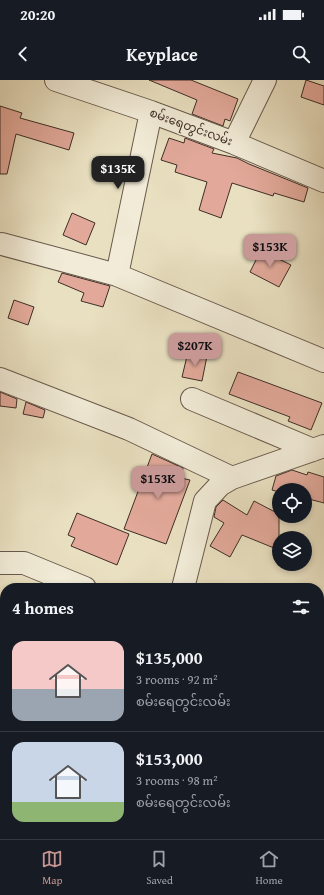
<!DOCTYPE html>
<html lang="en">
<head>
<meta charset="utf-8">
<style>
  :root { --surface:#171b24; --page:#20242c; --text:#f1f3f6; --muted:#9ea1a6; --line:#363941; --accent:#c59692 }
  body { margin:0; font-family:"Gentium Book Plus","Noto Sans Myanmar",serif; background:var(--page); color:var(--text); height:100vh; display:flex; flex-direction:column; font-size:15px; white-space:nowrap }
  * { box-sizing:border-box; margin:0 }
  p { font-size:13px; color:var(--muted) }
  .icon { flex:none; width:22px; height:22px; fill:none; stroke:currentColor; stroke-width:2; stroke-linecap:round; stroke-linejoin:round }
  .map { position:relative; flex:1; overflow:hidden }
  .drawer { position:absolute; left:0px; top:503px; width:324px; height:256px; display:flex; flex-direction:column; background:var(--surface); border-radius:16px 16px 0 0; box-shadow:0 2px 6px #0003 }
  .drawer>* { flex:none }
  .buttons { position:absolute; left:272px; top:403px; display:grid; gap:8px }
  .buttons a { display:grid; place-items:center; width:40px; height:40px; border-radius:50%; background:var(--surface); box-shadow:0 2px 6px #0003; font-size:20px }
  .price { position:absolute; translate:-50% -34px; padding:0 9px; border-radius:8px; background:var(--accent); color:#111; font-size:13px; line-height:26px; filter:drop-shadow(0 1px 2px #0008) }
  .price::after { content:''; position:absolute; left:50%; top:24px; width:12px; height:9px; margin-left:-6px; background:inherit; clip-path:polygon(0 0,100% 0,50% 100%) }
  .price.current { background:#222; color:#fff }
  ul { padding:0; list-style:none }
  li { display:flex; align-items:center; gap:12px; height:100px; padding:0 12px }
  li+li { border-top:1px solid var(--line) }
  li span { display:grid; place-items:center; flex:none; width:112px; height:80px; border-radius:12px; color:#555 }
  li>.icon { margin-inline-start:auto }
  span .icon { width:48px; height:48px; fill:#fffc; stroke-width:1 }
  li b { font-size:17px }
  h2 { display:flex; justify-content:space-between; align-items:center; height:48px; padding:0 12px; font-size:17px }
  .status { display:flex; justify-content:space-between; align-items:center; height:28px; padding:0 20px; background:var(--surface); direction:ltr }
  .status svg { height:11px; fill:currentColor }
  header { display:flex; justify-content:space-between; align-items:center; height:52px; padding:0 12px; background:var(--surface); font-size:18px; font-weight:600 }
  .tabs { display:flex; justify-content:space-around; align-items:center; height:56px; border-top:1px solid var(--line); background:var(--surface); font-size:11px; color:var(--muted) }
  .tabs a { display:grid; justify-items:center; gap:2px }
  .tabs .current { color:var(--accent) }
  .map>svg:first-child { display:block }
</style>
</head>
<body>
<div class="status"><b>20:20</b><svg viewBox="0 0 49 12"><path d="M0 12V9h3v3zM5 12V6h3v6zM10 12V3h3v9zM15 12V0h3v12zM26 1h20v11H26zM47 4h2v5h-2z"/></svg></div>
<header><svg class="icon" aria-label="back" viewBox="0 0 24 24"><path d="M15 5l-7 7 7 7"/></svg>Keyplace<svg class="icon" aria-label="search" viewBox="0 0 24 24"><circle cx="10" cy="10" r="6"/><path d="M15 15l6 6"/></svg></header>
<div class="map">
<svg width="324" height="759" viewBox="0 0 324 759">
  <rect width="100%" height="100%" fill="#e9e0c1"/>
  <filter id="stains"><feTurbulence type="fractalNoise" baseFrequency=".005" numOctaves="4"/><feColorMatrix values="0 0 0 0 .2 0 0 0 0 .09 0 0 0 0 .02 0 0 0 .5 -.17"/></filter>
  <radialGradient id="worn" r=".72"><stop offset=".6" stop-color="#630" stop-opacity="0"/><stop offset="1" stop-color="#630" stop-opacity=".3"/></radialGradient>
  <path fill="#e2a99a" stroke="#3e2e26" d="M149,0H191L238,19L230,41L225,39L223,46L192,34L197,20Z
    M306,0L324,6V25L301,17Z
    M0,26L22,33L20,38L74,53L69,70L16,54L7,94H0Z
    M169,58L184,63L185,58L214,69L212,73L237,78L249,84L308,108L304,122L274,113L273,116L232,103L221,138L199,130L207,102L175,92L177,85L161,80Z
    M72,133L95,143L86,165L63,155Z
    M261,170L291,185L279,207L250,192Z
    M62,193L110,206L103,227L81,221L84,213L58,202Z
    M14,220L34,227L28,245L8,238Z
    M188,272L207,276L202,301L182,297Z
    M238,292L322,323L311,350L288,341L290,337L229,314Z
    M0,312L17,319L16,328L0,326Z
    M26,322L45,330L43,338L23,334Z
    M152,374L183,388L181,398L190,400L166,464L124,449Z
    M292,390L307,395L308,392L324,397V423L305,418V410H279V412L272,410L276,396Z
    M223,420L247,435L254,421L279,434V470L242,455L230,477L210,466L224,443L214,437L216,427Z
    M77,433L129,454L117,485L71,466L75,458L68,455Z"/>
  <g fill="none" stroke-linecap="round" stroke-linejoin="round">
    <g stroke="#695a4d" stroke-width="24">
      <path id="minor" d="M56,0L151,32L234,63L324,101
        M234,63L265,0
        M2,164L117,195L324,281
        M117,195L151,32
        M0,299L129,349L232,398
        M192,319L313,370
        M0,483H24L85,508
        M183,508L205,421L220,405L232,398L324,366
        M319,623L324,625
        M0,717L5,721
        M56,754L64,759"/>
    </g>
    <use href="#minor" stroke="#f1ebd7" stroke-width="22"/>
  </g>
  <g text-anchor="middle" stroke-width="3" stroke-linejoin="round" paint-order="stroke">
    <g font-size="12" fill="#3e2e26" stroke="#f1ebd7">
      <text transform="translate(191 47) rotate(20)" y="4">စမ်းရေတွင်းလမ်း</text>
    </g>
  </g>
  <rect width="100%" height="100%" filter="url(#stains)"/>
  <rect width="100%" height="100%" fill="url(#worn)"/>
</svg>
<div class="buttons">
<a><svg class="icon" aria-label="locate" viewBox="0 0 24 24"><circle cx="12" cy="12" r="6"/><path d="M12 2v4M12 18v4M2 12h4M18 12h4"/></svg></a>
<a><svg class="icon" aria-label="layers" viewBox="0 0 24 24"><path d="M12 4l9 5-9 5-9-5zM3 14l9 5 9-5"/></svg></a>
</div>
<b class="price current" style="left:118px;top:110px">$135K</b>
<b class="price" style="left:270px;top:188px">$153K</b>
<b class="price" style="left:195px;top:287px">$207K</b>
<b class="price" style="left:158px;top:420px">$153K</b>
<section class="drawer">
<h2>4 homes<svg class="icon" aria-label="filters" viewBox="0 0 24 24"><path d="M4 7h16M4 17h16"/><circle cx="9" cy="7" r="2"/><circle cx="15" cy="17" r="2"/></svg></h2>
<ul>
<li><span style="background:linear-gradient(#f6c9c9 60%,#9aa5b1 0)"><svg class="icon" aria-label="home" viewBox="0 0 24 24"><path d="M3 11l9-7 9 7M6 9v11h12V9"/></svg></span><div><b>$135,000</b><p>3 rooms · 92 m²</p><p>စမ်းရေတွင်းလမ်း</p></div></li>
<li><span style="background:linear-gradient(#c9d6e8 75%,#8fb573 0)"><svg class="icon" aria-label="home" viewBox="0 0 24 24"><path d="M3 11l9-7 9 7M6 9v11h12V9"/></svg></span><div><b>$153,000</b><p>3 rooms · 98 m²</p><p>စမ်းရေတွင်းလမ်း</p></div></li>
</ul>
</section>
</div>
<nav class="tabs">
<a class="current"><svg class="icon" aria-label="map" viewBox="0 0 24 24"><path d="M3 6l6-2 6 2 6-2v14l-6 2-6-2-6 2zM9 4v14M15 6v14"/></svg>Map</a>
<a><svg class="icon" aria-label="saved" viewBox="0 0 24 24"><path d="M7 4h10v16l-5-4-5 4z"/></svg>Saved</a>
<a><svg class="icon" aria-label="home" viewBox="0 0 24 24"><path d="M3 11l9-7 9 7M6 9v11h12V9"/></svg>Home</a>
</nav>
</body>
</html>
